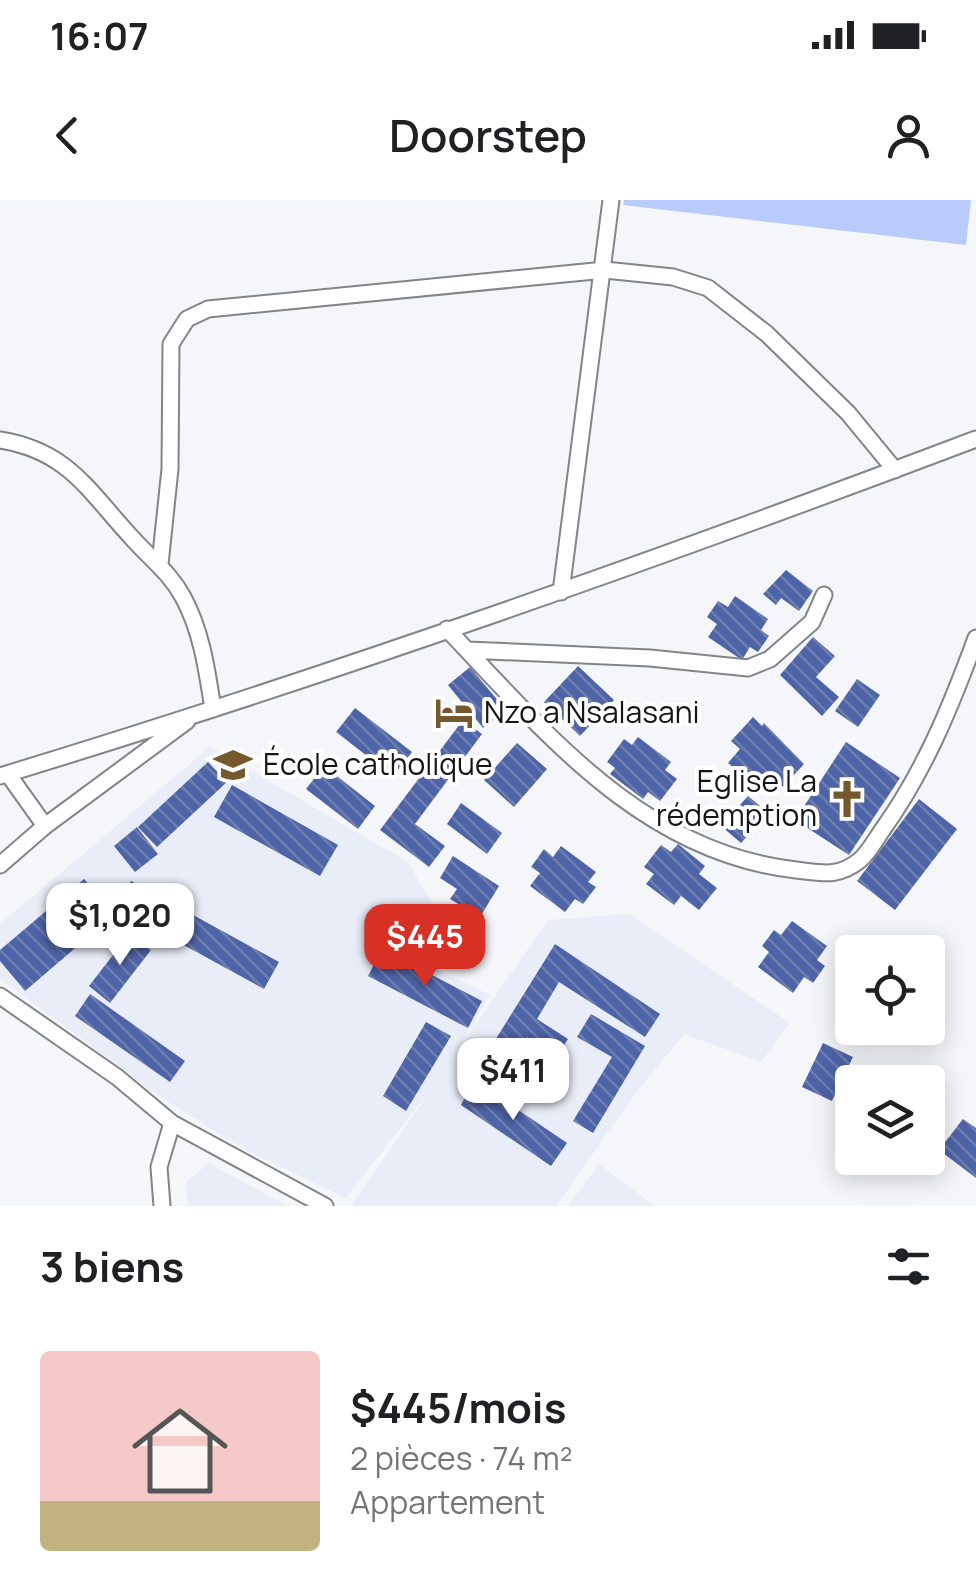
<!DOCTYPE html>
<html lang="fr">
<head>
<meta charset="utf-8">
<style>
  :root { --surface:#fff; --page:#f2f2f2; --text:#202124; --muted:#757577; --accent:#d93025 }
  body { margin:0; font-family:Manrope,sans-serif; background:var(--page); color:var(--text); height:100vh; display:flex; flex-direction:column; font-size:38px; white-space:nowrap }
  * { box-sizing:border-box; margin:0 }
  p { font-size:32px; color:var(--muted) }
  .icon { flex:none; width:55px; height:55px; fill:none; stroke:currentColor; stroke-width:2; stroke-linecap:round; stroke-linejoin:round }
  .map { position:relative; height:1006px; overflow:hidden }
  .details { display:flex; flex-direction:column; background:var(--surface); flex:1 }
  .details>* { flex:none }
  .fabs { position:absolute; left:835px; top:735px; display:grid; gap:20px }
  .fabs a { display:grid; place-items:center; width:110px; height:110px; border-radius:10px; background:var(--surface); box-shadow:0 5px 25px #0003; font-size:50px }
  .price { position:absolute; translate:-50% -85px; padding:0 22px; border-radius:20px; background:#fff; color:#222; font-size:32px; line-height:65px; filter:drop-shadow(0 2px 5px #0008) }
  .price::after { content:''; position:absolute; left:50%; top:60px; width:30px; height:22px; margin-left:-15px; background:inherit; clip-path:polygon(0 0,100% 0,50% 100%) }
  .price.active { background:var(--accent); color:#fff }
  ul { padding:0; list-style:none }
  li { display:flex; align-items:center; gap:30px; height:250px; padding:0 40px }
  li span { display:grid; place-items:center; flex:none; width:280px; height:200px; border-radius:10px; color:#555 }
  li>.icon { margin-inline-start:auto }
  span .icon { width:120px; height:120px; fill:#fffc; stroke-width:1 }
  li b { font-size:42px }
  h2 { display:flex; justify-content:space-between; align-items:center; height:120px; padding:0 40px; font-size:42px }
  .status { display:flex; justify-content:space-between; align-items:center; height:70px; padding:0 50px; background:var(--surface); direction:ltr }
  .status svg { height:28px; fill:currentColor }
  header { display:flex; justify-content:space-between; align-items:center; height:130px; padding:0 40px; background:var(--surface); font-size:45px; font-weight:600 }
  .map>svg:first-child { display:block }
</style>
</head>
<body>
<div class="status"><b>16:07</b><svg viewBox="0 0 49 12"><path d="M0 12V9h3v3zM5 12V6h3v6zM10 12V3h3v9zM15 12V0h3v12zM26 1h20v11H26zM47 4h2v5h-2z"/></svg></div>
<header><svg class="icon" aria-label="back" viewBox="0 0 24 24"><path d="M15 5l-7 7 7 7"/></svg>Doorstep<svg class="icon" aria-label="person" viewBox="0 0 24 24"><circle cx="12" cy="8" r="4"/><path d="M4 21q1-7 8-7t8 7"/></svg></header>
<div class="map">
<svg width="976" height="1006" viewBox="0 0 976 1006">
  <defs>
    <pattern id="building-back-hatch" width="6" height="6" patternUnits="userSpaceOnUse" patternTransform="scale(2.5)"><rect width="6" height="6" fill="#4e64a8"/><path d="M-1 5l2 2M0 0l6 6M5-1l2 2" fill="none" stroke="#6e7ead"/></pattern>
  </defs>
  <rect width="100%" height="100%" fill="#f5f6f9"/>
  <path fill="#e9edf8" d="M210,547L408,662L444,725L423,763L490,795L457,851L548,720L629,714L790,823L761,862L684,834L638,890L556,1006H351L434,885L346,998L247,951L162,898L0,779V724Z
    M209,963L287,1006H188L186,982Z
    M599,964L655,1006H568Z"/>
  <path fill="#b9cbfb" d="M624,0H971L966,45L623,5Z"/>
  <path fill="url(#building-back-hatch)" d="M786,370L813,391L799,411L781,398L776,405L763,394Z
    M735,396L768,419L761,430L769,436L758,452L750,447L742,460L708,437L717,424L707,417L718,401L728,407Z
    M813,437L835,456L816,477L839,497L822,516L780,475Z
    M578,466L614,500L580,536L544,502Z
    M470,467L506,510L483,528L448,485Z
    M857,479L880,495L858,527L835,511Z
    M355,508L412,552L393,576L336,532Z
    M753,517L762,526L764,523L804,564L783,587L770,575L757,590L728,563L740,549L731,541Z
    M463,520L482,534L415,624L445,646L429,667L380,630Z
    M638,537L671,562L665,570L677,579L660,601L648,592L643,599L610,574L615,568L607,562L624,539L632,545Z
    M846,542L900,578L849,655L795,620Z
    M517,543L547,569L514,607L484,580Z
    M208,562L227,582L157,647L138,627Z
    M324,566L375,606L358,629L306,589Z
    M232,585L338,645L320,676L214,617Z
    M748,596L768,613L741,643L721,626Z
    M919,599L957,629L895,710L857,681Z
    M461,603L502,633L487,654L447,624Z
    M137,627L158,654L135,672L114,646Z
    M678,644L705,666L699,674L717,688L699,710L681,696L674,705L646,684L654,674L644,667L661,645L671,652Z
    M561,646L596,672L588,682L596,687L583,704L575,699L565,712L530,686L540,673L531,667L544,649L553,657Z
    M453,656L499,686L480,717L450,699L457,689L440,678Z
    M84,679L115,714L25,791L0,761V750Z
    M131,681L279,762L264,789L116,708Z
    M792,721L827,746L817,760L825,766L813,783L804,777L793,793L758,767L769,752L762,746L774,730L781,735Z
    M130,733L151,750L110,803L89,786Z
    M555,744L660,814L645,837L559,782L537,819L568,839L557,856L527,837L502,877L481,863Z
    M382,749L482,801L468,828L368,776Z
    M90,794L185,861L170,882L75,816Z
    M591,814L645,846L593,933L573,921L612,857L577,837Z
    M426,822L451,836L406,911L383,896Z
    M823,843L853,857L832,901L802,887Z
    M474,880L567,943L551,966L461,905Z
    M963,919L976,928V978L939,950Z"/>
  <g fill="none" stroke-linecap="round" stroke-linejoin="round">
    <g stroke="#838487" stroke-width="19">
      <path id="minor" d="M0,240C69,251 89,292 133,339C151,359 170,373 183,397C202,432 207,471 213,509
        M160,364L170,269L171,144L187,119L208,109L605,70L673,77L708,88L767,134L848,213L895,270
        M561,392L611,0
        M447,429C546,533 643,653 796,670C822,673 838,678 860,660C869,652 876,639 883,629C925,570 951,506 976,438
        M467,450L650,458L748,468L770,459L812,422L824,395
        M8,574L45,626
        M0,576C329,476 654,361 976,239
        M0,665L45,626L187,521
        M0,796L117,877L172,923L325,1006
        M162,1006L159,967L172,923"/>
    </g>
    <use href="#minor" stroke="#fff" stroke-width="15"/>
  </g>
  <defs>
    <g id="hotel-bare" transform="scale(3)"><path d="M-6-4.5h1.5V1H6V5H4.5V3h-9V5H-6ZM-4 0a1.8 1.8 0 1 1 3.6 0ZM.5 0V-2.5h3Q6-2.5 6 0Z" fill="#75592c" stroke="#fff" stroke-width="2.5" paint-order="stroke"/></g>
    <g id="school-bare" transform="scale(3)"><path d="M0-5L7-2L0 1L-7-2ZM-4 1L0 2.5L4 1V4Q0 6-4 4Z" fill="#75592c" stroke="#fff" stroke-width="2.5" paint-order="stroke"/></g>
    <g id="church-bare" transform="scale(3)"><path d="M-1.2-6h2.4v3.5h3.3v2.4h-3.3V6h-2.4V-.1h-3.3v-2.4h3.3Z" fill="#75592c" stroke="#fff" stroke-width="2.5" paint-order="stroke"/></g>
  </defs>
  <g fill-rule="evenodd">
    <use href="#hotel-bare" x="454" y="513"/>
    <use href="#school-bare" x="233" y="565"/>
    <use href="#church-bare" x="847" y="599"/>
  </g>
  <g text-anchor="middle" stroke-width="8" stroke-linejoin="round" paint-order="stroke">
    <g font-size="30" fill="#141516" stroke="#fff" text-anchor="start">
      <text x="484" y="523">Nzo a Nsalasani</text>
      <text x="263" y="575">École catholique</text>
      <text x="817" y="592" text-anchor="end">Eglise La<tspan x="817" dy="34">rédemption</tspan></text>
    </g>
  </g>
</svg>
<div class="fabs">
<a><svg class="icon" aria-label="locate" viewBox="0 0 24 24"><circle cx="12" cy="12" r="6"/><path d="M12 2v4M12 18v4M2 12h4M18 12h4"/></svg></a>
<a><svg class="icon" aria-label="layers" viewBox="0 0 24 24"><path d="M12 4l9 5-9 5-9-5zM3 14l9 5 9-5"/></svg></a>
</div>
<b class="price" style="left:120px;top:768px">$1,020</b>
<b class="price active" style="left:425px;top:789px">$445</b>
<b class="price" style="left:513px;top:923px">$411</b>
</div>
<section class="details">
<h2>3 biens<svg class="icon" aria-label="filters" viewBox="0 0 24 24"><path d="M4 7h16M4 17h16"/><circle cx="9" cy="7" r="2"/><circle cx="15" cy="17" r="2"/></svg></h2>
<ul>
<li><span style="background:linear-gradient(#f6c9c9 75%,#c2b280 0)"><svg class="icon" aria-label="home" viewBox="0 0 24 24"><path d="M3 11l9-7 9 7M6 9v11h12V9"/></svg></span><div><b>$445/mois</b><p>2 pièces · 74 m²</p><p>Appartement</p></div></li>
</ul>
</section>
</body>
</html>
